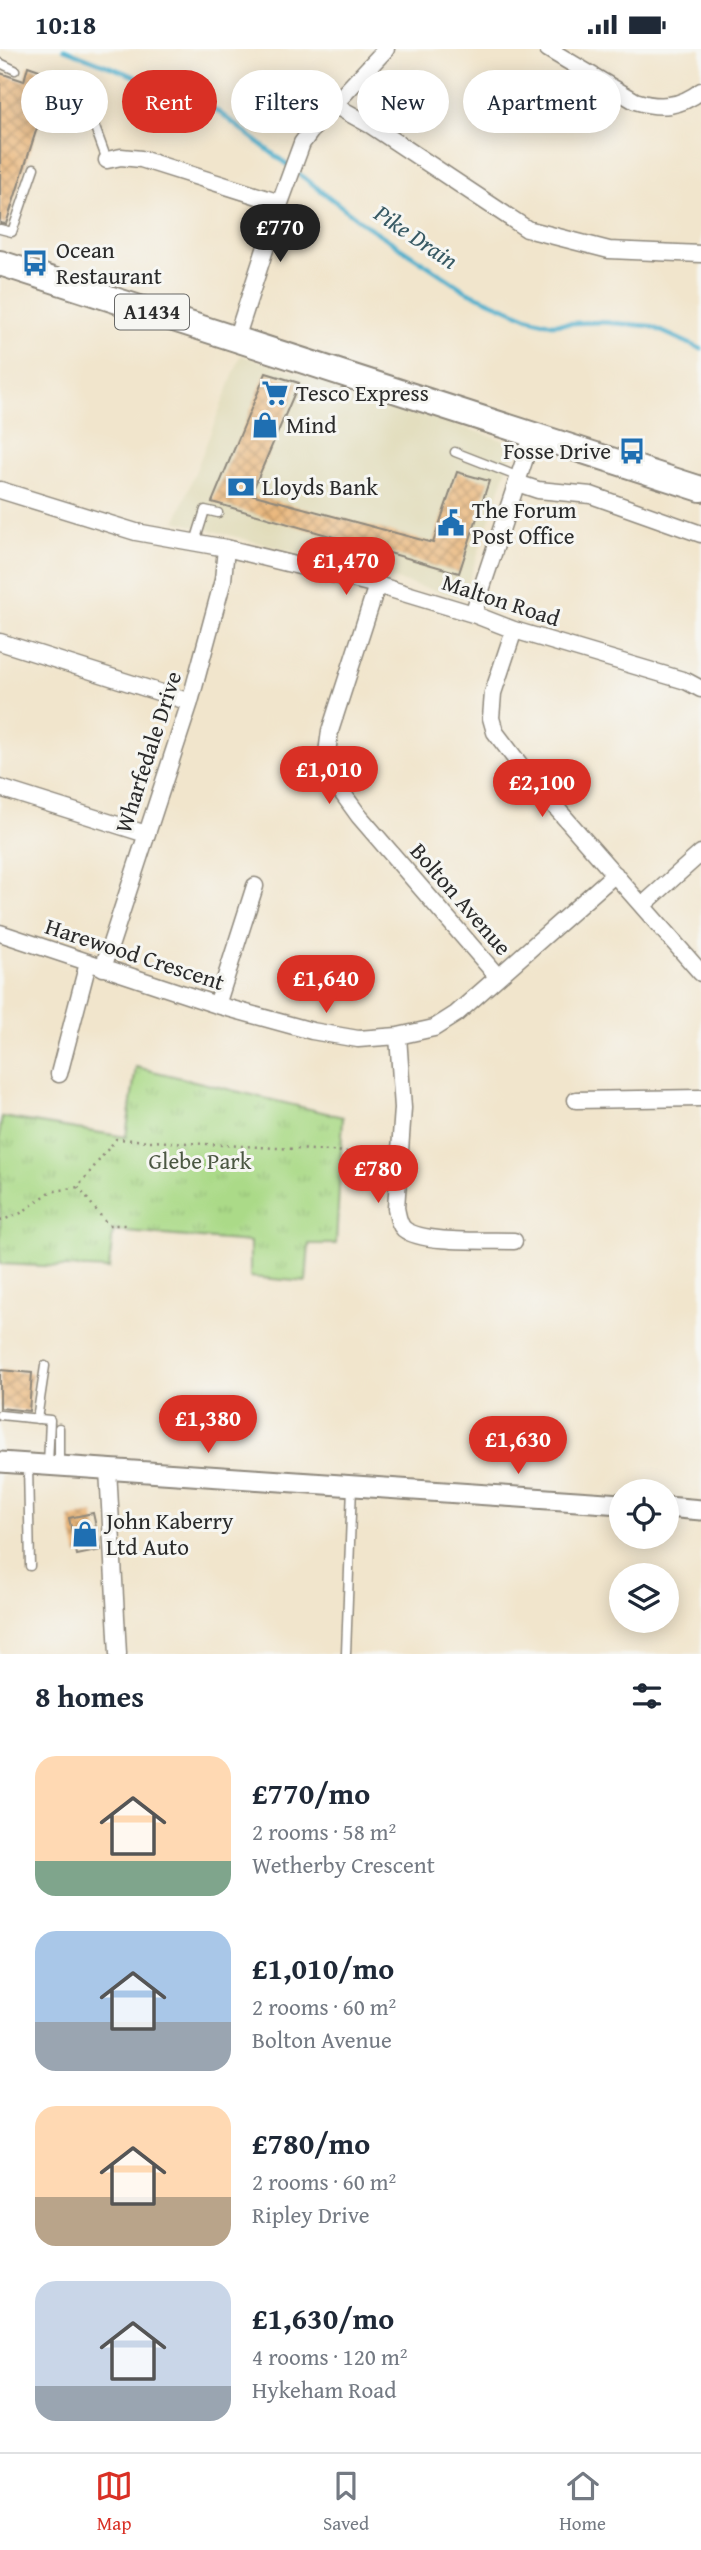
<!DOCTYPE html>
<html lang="en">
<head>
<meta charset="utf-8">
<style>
  :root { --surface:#fff; --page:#f6f6f7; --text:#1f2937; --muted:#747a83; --line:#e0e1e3; --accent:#d93025 }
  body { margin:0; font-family:"Gentium Book Plus",serif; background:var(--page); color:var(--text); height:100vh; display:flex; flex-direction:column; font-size:26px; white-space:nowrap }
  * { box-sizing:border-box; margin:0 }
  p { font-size:23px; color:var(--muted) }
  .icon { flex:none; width:38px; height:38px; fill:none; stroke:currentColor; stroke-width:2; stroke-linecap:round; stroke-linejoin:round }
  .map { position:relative; height:1605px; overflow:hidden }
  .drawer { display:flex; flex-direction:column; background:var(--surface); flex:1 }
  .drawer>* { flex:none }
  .guide { position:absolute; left:21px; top:21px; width:660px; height:63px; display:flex; gap:14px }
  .controls { position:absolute; left:609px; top:1430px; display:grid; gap:14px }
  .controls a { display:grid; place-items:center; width:70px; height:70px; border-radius:50%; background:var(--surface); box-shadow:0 4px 18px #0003; font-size:35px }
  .price { position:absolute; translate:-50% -60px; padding:0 16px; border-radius:24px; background:var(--accent); color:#fff; font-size:23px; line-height:46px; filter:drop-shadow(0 2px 4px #0008) }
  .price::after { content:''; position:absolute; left:50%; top:42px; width:21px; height:16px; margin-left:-10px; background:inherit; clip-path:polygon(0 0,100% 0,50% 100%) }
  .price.active { background:#222; color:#fff }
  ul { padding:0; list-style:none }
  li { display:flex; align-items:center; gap:21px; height:175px; padding:0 35px }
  li span { display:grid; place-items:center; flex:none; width:196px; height:140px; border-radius:21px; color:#555 }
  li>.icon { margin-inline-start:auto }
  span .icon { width:84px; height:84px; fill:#fffc; stroke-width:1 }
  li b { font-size:30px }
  h2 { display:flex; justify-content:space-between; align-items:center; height:84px; padding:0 35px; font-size:30px }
  .pill { padding:0 24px; border-radius:32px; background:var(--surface); box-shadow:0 4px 18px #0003; font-size:24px; line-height:63px }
  .pill.active { background:var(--accent); color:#fff }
  .status { display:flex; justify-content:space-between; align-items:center; height:49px; padding:0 35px; background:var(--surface); direction:ltr }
  .status svg { height:19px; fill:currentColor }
  .dock { display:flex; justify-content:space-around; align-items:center; height:98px; border-top:2px solid var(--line); background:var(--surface); font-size:19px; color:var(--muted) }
  .dock a { display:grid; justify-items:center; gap:4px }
  .dock .active { color:var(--accent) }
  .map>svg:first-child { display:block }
</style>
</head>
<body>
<div class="status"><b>10:18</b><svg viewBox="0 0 49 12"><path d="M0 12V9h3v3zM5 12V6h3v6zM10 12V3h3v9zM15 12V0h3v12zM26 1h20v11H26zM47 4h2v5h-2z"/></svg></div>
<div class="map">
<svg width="701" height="1605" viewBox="0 0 701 1605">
  <defs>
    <pattern id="park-tufts" width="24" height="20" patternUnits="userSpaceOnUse" patternTransform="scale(1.75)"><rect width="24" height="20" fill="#abda88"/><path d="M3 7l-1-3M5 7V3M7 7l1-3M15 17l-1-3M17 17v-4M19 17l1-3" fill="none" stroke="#93bb76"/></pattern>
    <pattern id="building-cross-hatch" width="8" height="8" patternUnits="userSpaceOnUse" patternTransform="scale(1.75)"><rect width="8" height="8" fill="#eab679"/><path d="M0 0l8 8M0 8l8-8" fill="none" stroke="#be9463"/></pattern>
  </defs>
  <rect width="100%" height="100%" fill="#f6f6f2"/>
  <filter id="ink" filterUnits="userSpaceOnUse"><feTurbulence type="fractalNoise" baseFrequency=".0143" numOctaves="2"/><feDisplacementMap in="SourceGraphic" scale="14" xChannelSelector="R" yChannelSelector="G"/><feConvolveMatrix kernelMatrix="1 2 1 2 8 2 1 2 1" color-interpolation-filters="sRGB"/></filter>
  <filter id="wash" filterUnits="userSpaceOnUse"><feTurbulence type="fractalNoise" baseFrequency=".00686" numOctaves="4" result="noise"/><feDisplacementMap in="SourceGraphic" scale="28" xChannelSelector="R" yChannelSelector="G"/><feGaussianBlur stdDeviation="1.57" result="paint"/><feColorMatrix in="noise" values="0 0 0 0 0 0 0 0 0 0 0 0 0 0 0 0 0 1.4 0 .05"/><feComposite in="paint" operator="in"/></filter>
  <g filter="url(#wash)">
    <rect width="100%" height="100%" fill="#f1e5cc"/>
    <path fill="#e1dcba" d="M241,306L515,395L463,549L176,472Z"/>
    <path fill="url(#park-tufts)" stroke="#6b825a" stroke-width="2" d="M136,1018L343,1068L336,1195H309L306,1233L250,1228V1193L113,1182L109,1220L0,1215V1080L2,1068L126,1088Z"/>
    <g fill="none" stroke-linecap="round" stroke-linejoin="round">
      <path stroke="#4dafcc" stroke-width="4.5" d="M64,0L201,53L220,64L363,174L466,242L529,269L552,275L600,273L650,277L701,300"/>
    </g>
    <g id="blocks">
      <path fill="url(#building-cross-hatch)" d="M28,17L54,26L6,175L0,174V24L24,32Z
        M266,324L299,334L251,445L433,494L457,423L489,432L459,524L212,453Z
        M0,1321L32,1324L29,1362L0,1359Z
        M93,1464L101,1501L77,1506L69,1469Z"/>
    </g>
  </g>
  <g filter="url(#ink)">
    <use href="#blocks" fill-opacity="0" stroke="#8e887c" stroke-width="2"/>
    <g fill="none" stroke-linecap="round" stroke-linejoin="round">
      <g stroke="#8e887c" stroke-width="11">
        <path id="service" d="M0,14L15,21
          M64,46L86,54L107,111
          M0,180L12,183L34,119
          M455,403L519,428
          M195,493L205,461L218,464
          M0,1366L50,1371L48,1416
          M37,1370L45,1317
          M28,1415L30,1517
          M59,1417V1379
          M346,1605L352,1437"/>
      </g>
      <g stroke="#8e887c" stroke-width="19">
        <path id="minor" d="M548,0L635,52C660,60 680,58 701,42
          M334,56L372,77L527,180L609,201L701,205
          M107,111L121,108L141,110L280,154
          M236,290L280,154L302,94L316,75L386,0
          M517,434L538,441L591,446L701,485
          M0,441L136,483L226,499L377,536L473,565L514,581L686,632L701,640
          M377,536L330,682L326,711L330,727L359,767L498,928
          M473,565L533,385
          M514,581L493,644L491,669L495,683L530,729L701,924
          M0,593L190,653
          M0,739L146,785
          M643,856L701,804
          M0,884L217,956L312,982L358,990L398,987L434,979L456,965L615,825
          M103,919L190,653L223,531L226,499
          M217,956L255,837
          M398,987L403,1059L396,1159C398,1167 398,1174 404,1180C422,1195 489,1191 514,1192
          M59,1025L88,914
          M576,1051L701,1049
          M108,1420L118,1605"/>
      </g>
      <g stroke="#8e887c" stroke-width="23">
        <path id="tertiary" d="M0,1413L621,1455
          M667,1458L701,1461"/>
      </g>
      <g stroke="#8e887c" stroke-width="28">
        <path id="primary" d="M0,214L701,440"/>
      </g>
      <path stroke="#8e887c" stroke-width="2.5" stroke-dasharray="2 5" stroke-linecap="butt" d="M78,1138L108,1176H128
        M0,1172L21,1164L50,1143L78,1138L116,1090L385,1105"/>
      <use href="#service" stroke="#fff" stroke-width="8"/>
      <use href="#minor" stroke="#fff" stroke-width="16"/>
      <use href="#tertiary" stroke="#fff" stroke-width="19"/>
      <use href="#primary" stroke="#fff" stroke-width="24"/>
    </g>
  </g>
  <defs>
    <g id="bus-bare" transform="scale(2.1)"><path d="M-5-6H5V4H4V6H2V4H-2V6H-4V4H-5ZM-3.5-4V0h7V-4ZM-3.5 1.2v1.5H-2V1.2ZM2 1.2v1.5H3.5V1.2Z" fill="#1f6fb2" stroke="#f6f6f2" stroke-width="2.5" paint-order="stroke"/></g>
    <g id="supermarket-bare" transform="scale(2.1)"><path d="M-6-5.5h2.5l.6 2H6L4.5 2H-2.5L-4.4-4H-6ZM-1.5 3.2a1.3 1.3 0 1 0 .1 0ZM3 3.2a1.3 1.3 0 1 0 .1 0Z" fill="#1f6fb2" stroke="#f6f6f2" stroke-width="2.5" paint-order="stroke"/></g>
    <g id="shop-bare" transform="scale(2.1)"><path d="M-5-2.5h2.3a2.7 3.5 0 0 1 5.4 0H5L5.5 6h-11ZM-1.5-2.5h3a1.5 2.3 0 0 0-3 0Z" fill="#1f6fb2" stroke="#f6f6f2" stroke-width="2.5" paint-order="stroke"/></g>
    <g id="bank-bare" transform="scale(2.1)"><path d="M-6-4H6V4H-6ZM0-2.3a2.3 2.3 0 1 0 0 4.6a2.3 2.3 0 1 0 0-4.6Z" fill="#1f6fb2" stroke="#f6f6f2" stroke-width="2.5" paint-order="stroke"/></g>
    <g id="civic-bare" transform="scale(2.1)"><path d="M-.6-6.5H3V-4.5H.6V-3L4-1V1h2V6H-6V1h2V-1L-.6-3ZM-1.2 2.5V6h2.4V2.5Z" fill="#1f6fb2" stroke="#f6f6f2" stroke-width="2.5" paint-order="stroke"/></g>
  </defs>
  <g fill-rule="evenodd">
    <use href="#bus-bare" x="35" y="214"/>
    <use href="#supermarket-bare" x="275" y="344"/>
    <use href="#shop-bare" x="265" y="376"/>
    <use href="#bus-bare" x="632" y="402"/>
    <use href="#bank-bare" x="241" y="438"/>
    <use href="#civic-bare" x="451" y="474"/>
    <use href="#shop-bare" x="85" y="1485"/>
  </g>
  <g text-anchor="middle" stroke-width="6" stroke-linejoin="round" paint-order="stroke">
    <rect fill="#f6f6f2" stroke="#686867" stroke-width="2" x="115" y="245.5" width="74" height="35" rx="5"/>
    <g font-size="21" font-weight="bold" fill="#2b2b2b">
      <text x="152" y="270">A1434</text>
    </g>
    <g font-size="23" fill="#2b2b2b" stroke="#f6f6f2" text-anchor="start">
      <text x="56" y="209">Ocean<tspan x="56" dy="26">Restaurant</tspan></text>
      <text x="296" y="352">Tesco Express</text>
      <text x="286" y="384">Mind</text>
      <text x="611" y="410" text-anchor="end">Fosse Drive</text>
      <text x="262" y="446">Lloyds Bank</text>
      <text x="472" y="469">The Forum<tspan x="472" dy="26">Post Office</tspan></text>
      <text x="106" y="1480">John Kaberry<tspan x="106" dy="26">Ltd Auto</tspan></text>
    </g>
    <g font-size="23" fill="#2b2b2b" stroke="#f6f6f2">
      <text transform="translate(501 551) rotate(18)" y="8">Malton Road</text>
      <text transform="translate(148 703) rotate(-72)" y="8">Wharfedale Drive</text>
      <text transform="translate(461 850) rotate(49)" y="8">Bolton Avenue</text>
      <text transform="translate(135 905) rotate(18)" y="8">Harewood Crescent</text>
    </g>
    <g font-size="23" fill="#4b5742" stroke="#f6f6f2">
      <text x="200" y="1120">Glebe Park</text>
    </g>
    <g font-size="24" font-style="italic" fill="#375963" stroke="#f6f6f2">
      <text transform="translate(416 188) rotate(34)" y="8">Pike Drain</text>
    </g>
  </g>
</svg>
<div class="controls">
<a><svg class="icon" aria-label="locate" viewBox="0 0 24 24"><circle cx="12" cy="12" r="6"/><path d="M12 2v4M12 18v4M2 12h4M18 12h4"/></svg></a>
<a><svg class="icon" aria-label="layers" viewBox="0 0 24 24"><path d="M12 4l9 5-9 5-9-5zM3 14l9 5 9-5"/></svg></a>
</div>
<b class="price active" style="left:280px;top:215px">£770</b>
<b class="price" style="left:346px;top:548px">£1,470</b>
<b class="price" style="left:329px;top:757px">£1,010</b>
<b class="price" style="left:542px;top:770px">£2,100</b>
<b class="price" style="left:326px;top:966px">£1,640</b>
<b class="price" style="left:378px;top:1156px">£780</b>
<b class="price" style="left:208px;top:1406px">£1,380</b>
<b class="price" style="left:518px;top:1427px">£1,630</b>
<div class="guide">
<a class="pill">Buy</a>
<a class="pill active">Rent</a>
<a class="pill">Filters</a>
<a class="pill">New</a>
<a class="pill">Apartment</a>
</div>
</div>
<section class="drawer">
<h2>8 homes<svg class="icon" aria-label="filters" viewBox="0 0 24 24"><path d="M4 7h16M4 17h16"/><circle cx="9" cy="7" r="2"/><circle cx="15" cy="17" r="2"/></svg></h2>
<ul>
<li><span style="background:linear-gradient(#ffd9b3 75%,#7fa58c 0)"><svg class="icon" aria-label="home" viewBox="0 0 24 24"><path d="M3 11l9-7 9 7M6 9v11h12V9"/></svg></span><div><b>£770/mo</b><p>2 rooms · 58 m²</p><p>Wetherby Crescent</p></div></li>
<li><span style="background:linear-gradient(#a9c7e8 65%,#9aa5b1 0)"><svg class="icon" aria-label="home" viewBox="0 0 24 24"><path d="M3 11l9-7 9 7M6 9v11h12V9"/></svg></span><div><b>£1,010/mo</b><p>2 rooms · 60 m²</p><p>Bolton Avenue</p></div></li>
<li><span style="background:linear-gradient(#ffd9b3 65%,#b9a48a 0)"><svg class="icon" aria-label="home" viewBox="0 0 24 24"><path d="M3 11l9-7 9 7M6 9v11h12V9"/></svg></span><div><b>£780/mo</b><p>2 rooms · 60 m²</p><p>Ripley Drive</p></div></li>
<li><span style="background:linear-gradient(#c9d6e8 75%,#9aa5b1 0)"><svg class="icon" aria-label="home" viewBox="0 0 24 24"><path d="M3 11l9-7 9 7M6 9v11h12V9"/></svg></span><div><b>£1,630/mo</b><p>4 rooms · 120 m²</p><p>Hykeham Road</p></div></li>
</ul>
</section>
<nav class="dock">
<a class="active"><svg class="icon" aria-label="map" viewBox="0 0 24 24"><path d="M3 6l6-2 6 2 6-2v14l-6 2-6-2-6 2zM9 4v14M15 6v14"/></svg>Map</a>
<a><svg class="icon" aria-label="saved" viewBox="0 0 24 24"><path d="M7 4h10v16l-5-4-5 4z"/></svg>Saved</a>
<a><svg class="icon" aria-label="home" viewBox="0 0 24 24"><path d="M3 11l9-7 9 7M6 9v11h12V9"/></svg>Home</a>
</nav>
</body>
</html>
